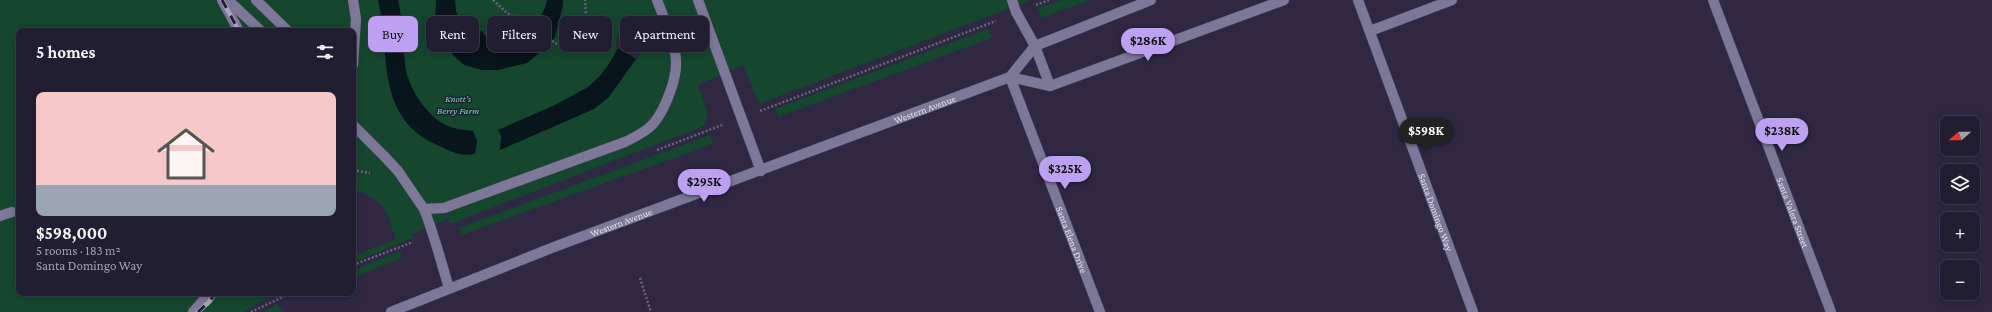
<!DOCTYPE html>
<html lang="en">
<head>
<meta charset="utf-8">
<style>
  :root { --surface:#221e32; --page:#2e2b3e; --text:#f1f3f6; --muted:#a2a2ac; --line:#3f3c4d; --accent:#bca0f2 }
  body { margin:0; font-family:"Crimson Pro",serif; background:var(--page); color:var(--text); height:100vh; display:flex; flex-direction:column; font-size:15px; white-space:nowrap }
  * { box-sizing:border-box; margin:0 }
  p { font-size:13px; color:var(--muted) }
  .icon { flex:none; width:22px; height:22px; fill:none; stroke:currentColor; stroke-width:2; stroke-linecap:round; stroke-linejoin:round }
  .map { position:relative; flex:1; overflow:hidden }
  .details { position:absolute; left:16px; top:28px; width:340px; height:268px; display:flex; flex-direction:column; background:var(--surface); border-radius:8px; box-shadow:0 2px 10px #0003,0 0 0 1px var(--line) }
  .details>* { flex:none }
  .top-card { position:absolute; left:368px; top:16px; width:380px; height:36px; display:flex; gap:8px }
  .needle { width:26px; rotate:250deg }
  .fabs { position:absolute; left:1940px; top:116px; display:grid; gap:8px }
  .fabs a { display:grid; place-items:center; width:40px; height:40px; border-radius:8px; background:var(--surface); box-shadow:0 2px 10px #0003,0 0 0 1px var(--line); font-size:20px }
  .price { position:absolute; translate:-50% -34px; padding:0 9px; border-radius:14px; background:var(--accent); color:#111; font-size:13px; line-height:26px; filter:drop-shadow(0 1px 2px #0008) }
  .price::after { content:''; position:absolute; left:50%; top:24px; width:12px; height:9px; margin-left:-6px; background:inherit; clip-path:polygon(0 0,100% 0,50% 100%) }
  .price.on { background:#222; color:#fff }
  ul { padding:0; list-style:none }
  li { display:grid; align-content:center; gap:8px; height:212px; padding:0 20px }
  li span { display:grid; place-items:center; height:124px; border-radius:8px; color:#555 }
  li>.icon { margin-inline-start:auto }
  span .icon { width:72px; height:72px; fill:#fffc; stroke-width:1 }
  li b { font-size:17px }
  h2 { display:flex; justify-content:space-between; align-items:center; height:48px; padding:0 20px; font-size:17px }
  .tag { padding:0 14px; border-radius:8px; background:var(--surface); box-shadow:0 2px 10px #0003,0 0 0 1px var(--line); font-size:14px; line-height:36px }
  .tag.on { background:var(--accent); color:#111 }
  .map>svg:first-child { display:block }
</style>
</head>
<body>
<div class="map">
<svg width="1992" height="312" viewBox="0 0 1992 312">
  <rect width="100%" height="100%" fill="#2e2843"/>
  <path fill="#14472e" d="M0,0H1031L759,104L743,65L698,85L708,114L704,126L450,224L447,219L412,234V238L353,263V256L396,239C385,209 387,200 353,190V31H19V293H276L244,312H0Z
    M1061,0H1090L1041,18L1038,8Z
    M988,29L992,38L778,117L775,109Z
    M710,135L713,144L462,235L459,228Z
    M401,251V258L353,278V270Z
    M278,304L282,312H262Z"/>
  <path fill="#08151a" d="M378,0H398C403,21 402,43 405,64C407,86 426,116 446,125C454,129 464,130 473,131L477,141L475,154C461,157 450,151 437,145C374,116 391,54 378,0Z
    M436,0H455L456,11L462,26L483,32L491,45H494C522,39 540,29 547,0H563V5L555,37L548,46L527,63L498,70H482L464,65L453,55L442,42L435,22Z
    M621,31L626,33L629,31L640,32L636,59L609,97L594,109L500,150L501,136L498,130L555,105L588,87L600,76L609,64L618,48L619,34H622Z"/>
  <path fill="#2e2843" d="M617,37L640,50L638,60L616,47Z"/>
  <g fill="none" stroke-linecap="round" stroke-linejoin="round">
    <g stroke="#484259" stroke-width="11">
      <path id="service" d="M222,0L239,31
        M228,0L261,31
        M698,0L761,171
        M1012,0L1016,12L1035,46L1050,86
        M385,157L398,171L424,209L444,208L625,142C635,137 646,132 653,124C665,110 677,79 676,61C675,41 664,19 657,0
        M424,209C434,234 441,262 449,288
        M193,312L210,293"/>
    </g>
    <g stroke="#484259" stroke-width="11">
      <path id="pedestrian" d="M256,0L288,31
        M353,0L356,19L353,65
        M353,125L385,157"/>
    </g>
    <g stroke="#484259" stroke-width="11">
      <g id="minor">
        <path id="s1" d="M1358,0L1473,312"/>
        <path id="s2" d="M1713,0L1831,312"/>
        <path d="M1370,31L1452,0"/>
        <path id="s3" d="M1010,77L1100,312"/>
        <path d="M0,216L12,212"/>
      </g>
    </g>
    <g stroke="#484259" stroke-width="11">
      <g id="secondary">
        <path d="M1010,77L1050,86L1284,0"/>
        <path id="s4" d="M391,312L554,247L1010,77L1035,46L1151,0"/>
      </g>
    </g>
    <path stroke="#69647c" stroke-width="2.5" stroke-dasharray="2 2" stroke-linecap="butt" d="M493,0L506,12L565,49L570,48C586,28 587,26 585,0
      M1036,5L1049,0
      M585,26L613,41
      M760,111L996,21
      M657,150L722,125
      M353,170L370,173
      M353,265L413,242
      M640,278L651,312
      M251,312L291,293"/>
    <use href="#service" stroke="#7e7898" stroke-width="10"/>
    <use href="#pedestrian" stroke="#7e7898" stroke-width="10"/>
    <use href="#minor" stroke="#7e7898" stroke-width="10"/>
    <use href="#secondary" stroke="#7e7898" stroke-width="10"/>
    <g stroke="#a8a4b9" stroke-width="4.5">
      <path id="rail" d="M222,0L239,31
        M198,312L210,301L215,293"/>
    </g>
    <use href="#rail" stroke="#241e38" stroke-width="3" stroke-dasharray="9" stroke-linecap="butt"/>
  </g>
  <g text-anchor="middle" stroke-width="3" stroke-linejoin="round" paint-order="stroke">
    <g font-size="10" font-style="italic" fill="#6edda2" stroke="#241e38">
      <text x="458" y="102">Knott's<tspan x="458" dy="12">Berry Farm</tspan></text>
    </g>
    <g font-size="10" fill="#e4e1f3" stroke="#241e38">
      <text dy="4" stroke="none"><textPath href="#s4" startOffset="571">Western Avenue</textPath></text>
      <text dy="4" stroke="none"><textPath href="#s1" startOffset="226">Santa Domingo Way</textPath></text>
      <text dy="4" stroke="none"><textPath href="#s2" startOffset="227">Santa Valera Street</textPath></text>
      <text dy="4" stroke="none"><textPath href="#s4" startOffset="247">Western Avenue</textPath></text>
      <text dy="4" stroke="none"><textPath href="#s3" startOffset="174">Santa Elena Drive</textPath></text>
    </g>
  </g>
</svg>
<div class="fabs">
<a><svg class="needle" viewBox="-14 -14 28 28"><path d="M0-13l5 13h-10z" fill="#e53935"/><path d="M0 13l5-13h-10z" fill="#a2a2ac"/></svg></a>
<a><svg class="icon" aria-label="layers" viewBox="0 0 24 24"><path d="M12 4l9 5-9 5-9-5zM3 14l9 5 9-5"/></svg></a>
<a>+</a>
<a>−</a>
</div>
<b class="price" style="left:1148px;top:62px">$286K</b>
<b class="price on" style="left:1426px;top:152px">$598K</b>
<b class="price" style="left:1782px;top:152px">$238K</b>
<b class="price" style="left:1065px;top:190px">$325K</b>
<b class="price" style="left:704px;top:203px">$295K</b>
<div class="top-card">
<a class="tag on">Buy</a>
<a class="tag">Rent</a>
<a class="tag">Filters</a>
<a class="tag">New</a>
<a class="tag">Apartment</a>
</div>
<section class="details">
<h2>5 homes<svg class="icon" aria-label="filters" viewBox="0 0 24 24"><path d="M4 7h16M4 17h16"/><circle cx="9" cy="7" r="2"/><circle cx="15" cy="17" r="2"/></svg></h2>
<ul>
<li><span style="background:linear-gradient(#f6c9c9 75%,#9aa5b1 0)"><svg class="icon" aria-label="home" viewBox="0 0 24 24"><path d="M3 11l9-7 9 7M6 9v11h12V9"/></svg></span><div><b>$598,000</b><p>5 rooms · 183 m²</p><p>Santa Domingo Way</p></div></li>
</ul>
</section>
</div>
</body>
</html>
